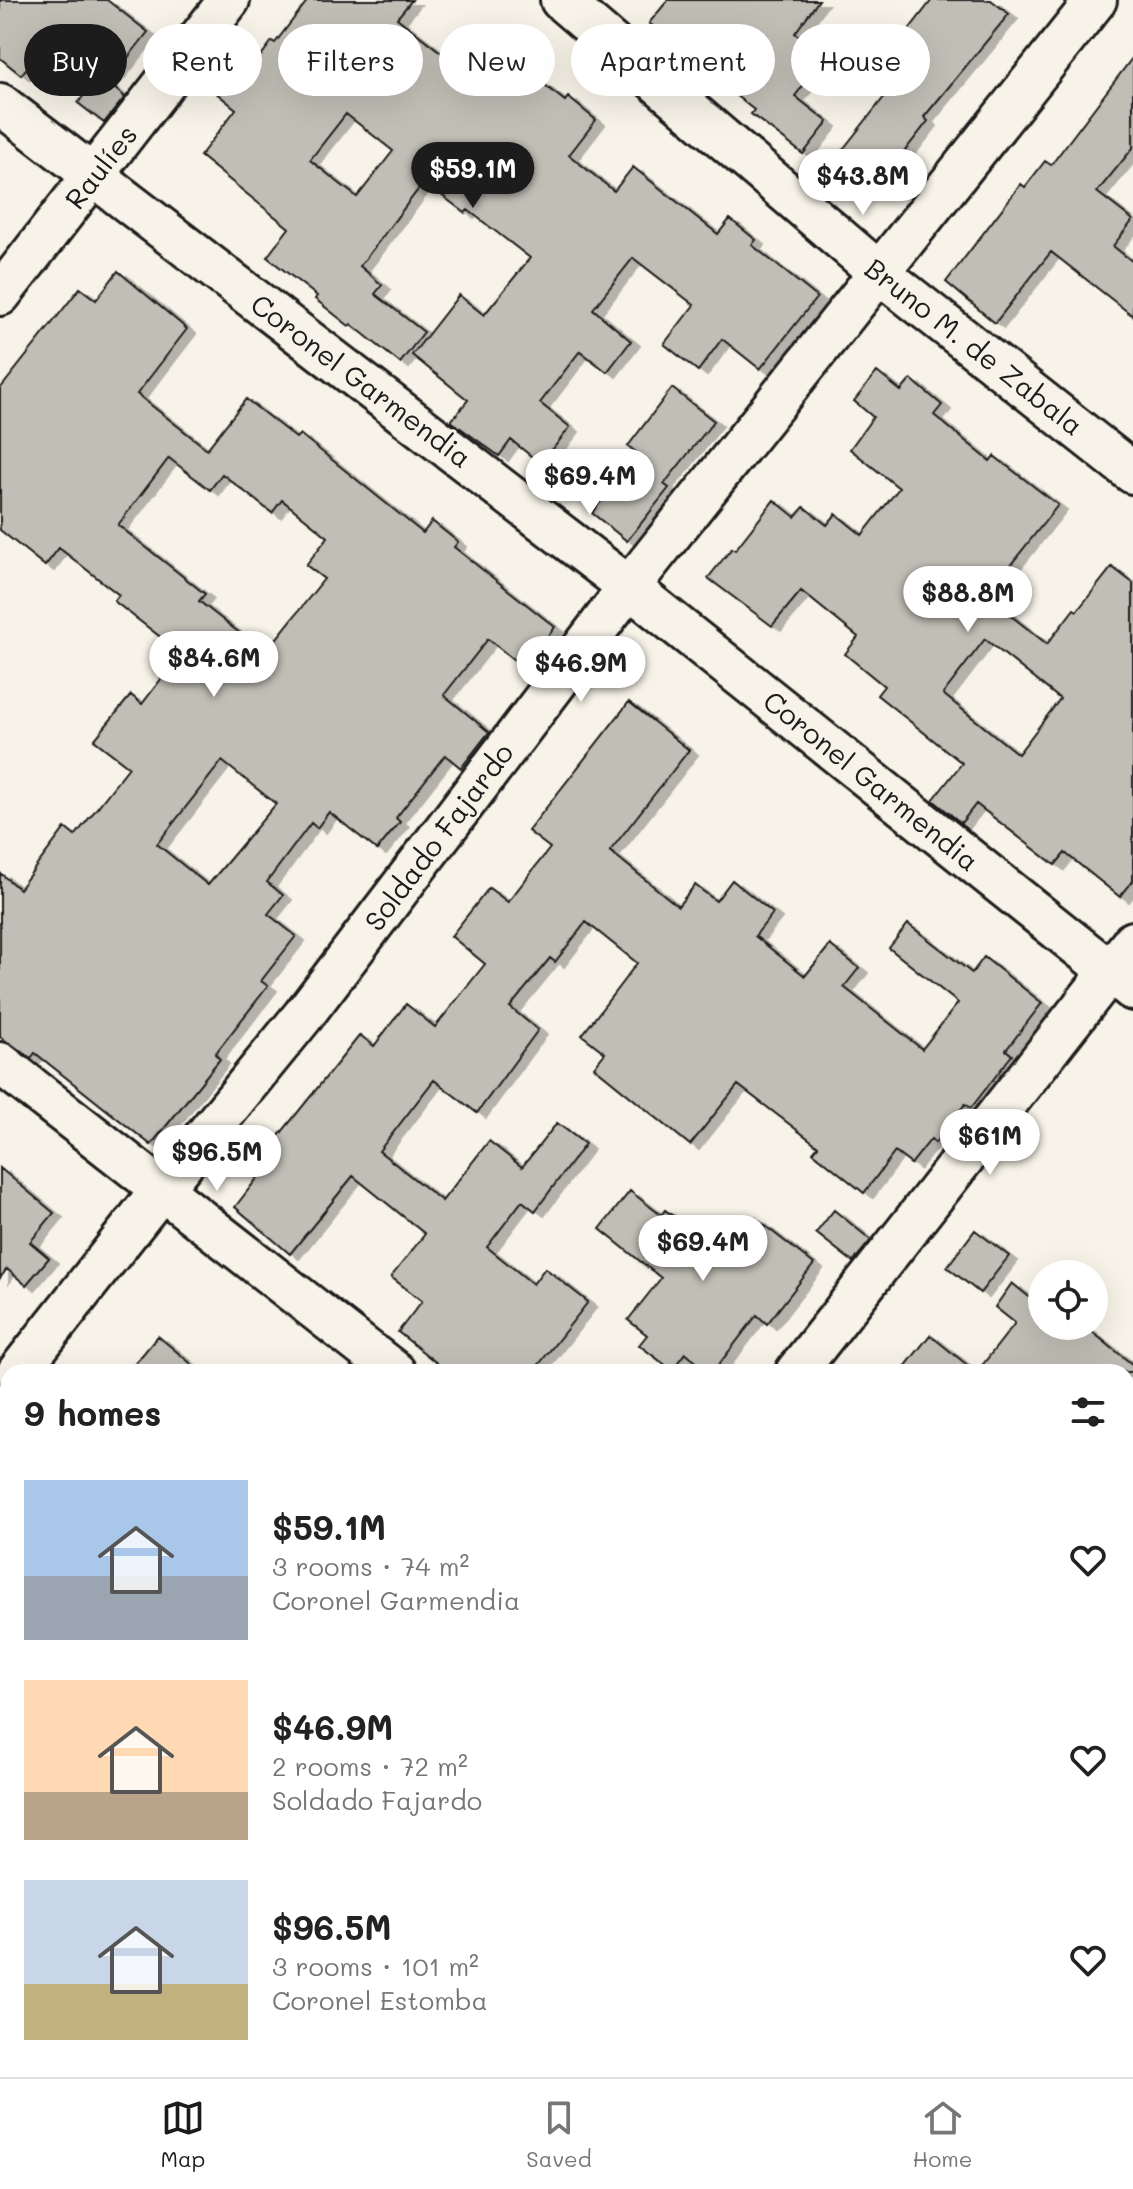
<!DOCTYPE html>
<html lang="en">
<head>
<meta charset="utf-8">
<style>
  :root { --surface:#fff; --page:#f6f6f6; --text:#222; --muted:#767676; --line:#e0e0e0; --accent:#1c1c1c }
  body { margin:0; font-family:Mali,sans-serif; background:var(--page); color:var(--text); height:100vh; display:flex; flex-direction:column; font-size:30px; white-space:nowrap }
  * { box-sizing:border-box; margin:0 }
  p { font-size:26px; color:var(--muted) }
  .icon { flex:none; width:44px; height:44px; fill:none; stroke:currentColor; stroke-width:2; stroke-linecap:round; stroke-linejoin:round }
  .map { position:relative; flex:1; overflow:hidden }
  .panel { position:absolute; left:0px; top:1364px; width:1134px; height:714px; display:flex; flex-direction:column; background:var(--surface); border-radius:24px 24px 0 0; box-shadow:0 8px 32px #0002 }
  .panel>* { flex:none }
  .banner { position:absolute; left:24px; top:24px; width:1086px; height:72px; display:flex; gap:16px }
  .buttons { position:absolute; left:1028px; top:1260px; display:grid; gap:16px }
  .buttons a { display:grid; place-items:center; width:80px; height:80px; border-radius:50%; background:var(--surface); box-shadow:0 8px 32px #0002; font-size:40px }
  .price { position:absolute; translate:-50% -68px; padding:0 18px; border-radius:28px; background:#fff; color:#222; font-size:26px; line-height:52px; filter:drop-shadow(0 2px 4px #0008) }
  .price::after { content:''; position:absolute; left:50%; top:48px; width:24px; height:18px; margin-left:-12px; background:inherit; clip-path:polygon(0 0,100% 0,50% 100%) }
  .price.on { background:var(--accent); color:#fff }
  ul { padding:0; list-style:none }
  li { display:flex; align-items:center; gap:24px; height:200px; padding:0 24px }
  li span { display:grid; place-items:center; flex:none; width:224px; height:160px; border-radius:0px; color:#555 }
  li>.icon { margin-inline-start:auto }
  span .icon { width:96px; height:96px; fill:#fffc; stroke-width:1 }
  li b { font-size:34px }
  h2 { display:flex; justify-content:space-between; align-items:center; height:96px; padding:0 24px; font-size:34px }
  .tag { padding:0 28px; border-radius:36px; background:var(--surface); box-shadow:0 8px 32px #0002; font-size:28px; line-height:72px }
  .tag.on { background:var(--accent); color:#fff }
  .tab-bar { display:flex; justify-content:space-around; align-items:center; height:112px; border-top:2px solid var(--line); background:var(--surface); font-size:22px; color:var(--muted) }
  .tab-bar a { display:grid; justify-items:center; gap:4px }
  .tab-bar .on { color:var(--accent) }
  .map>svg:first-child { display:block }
</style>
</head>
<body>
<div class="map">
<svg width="1133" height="2077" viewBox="0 0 1133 2077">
  <defs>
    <filter id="shadow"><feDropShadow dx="9" dy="5" stdDeviation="0" flood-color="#0004"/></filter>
  </defs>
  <rect width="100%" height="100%" fill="#f7f3e8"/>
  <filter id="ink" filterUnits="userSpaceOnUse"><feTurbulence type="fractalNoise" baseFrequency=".0125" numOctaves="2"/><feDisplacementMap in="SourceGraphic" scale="16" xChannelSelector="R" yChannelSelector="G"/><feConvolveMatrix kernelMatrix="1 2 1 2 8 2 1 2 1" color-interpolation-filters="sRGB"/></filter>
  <g filter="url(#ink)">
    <path fill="#c0beb5" stroke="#1c1c1c" stroke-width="2" fill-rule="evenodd" filter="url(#shadow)" d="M0,0H107L148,32L108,83L125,97L104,123L78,103L84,95L36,57L21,75L0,58Z
      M308,0H412L397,18L451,60L474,30L565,101L568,97L596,120L569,155L614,191L633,167L718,234L730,219L756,240L752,245L817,297L760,369L722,339L698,371L664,344L694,305L633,258L593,309L631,341L607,372L580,351L540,403L570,427L541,464L511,440L499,456L451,421L468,400L412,355L459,295L484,315L530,258L468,210L465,213L424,182L360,266L382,285L375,294L424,332L400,363L351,324L349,326L315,299L317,296L267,257L289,228L200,156L236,109L204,83L238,40L260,57L272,41L275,43ZM346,114L393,151L357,197L310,160Z
      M668,0H819L795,33L825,57L795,96L828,122L803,154L751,114L754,110L681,52L683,50L649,23Z
      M932,0H991L1009,14L924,117L928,121L885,176L880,172L867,188L833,162L907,68L890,54Z
      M1133,57V148L1097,192L1133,220L1113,246L1133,262V316L1051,252L995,323L946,282L1021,184L1025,187L1045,161L1051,165Z
      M118,271L187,329L137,394L207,449L246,399L296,438L300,434L423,533L432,521L458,542L454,547L555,627L524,668L488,639L444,695L489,732L461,768L445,755L396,818L400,822L377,850L329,812L317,828L311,823L267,882L283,895L268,914L296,936L261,981L268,986L215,1054L220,1059L151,1145L35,1053L31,1058L0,1037V873L19,889L65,828L75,836L129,767L94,740L131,695L142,704L181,653L114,601L119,595L59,548L45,566L0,530V389L80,288L96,300ZM169,458L210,490L222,474L272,513L282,500L328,537L306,565L324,579L265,653L199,601L205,594L118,525ZM222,761L276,804L208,885L157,844Z
      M877,372L901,391L911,379L942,405L934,415L990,461L994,456L1058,505L986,596L1047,644L1074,609L1077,611L1112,567L1133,583V881L1120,897L1065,853L1055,865L976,804L961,823L933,800L962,763L877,695L884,686L845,654L858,637L801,591L772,626L708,578L732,548L735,550L774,500L795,517L804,507L827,525L836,514L862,535L899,488L850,449L873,417L854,401ZM985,639L1060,699L1018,754L943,694Z
      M672,388L714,421L664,484L669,488L627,541L592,513L637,453L628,446Z
      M629,702L689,750L610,851L678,906L695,885L716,901L732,880L773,913L755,936L805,976L830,945L859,968L844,987L922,1049L958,1003L889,948L908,924L972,973L984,957L1042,1003L1006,1050L1012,1055L971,1108L965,1104L935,1143L931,1139L911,1164L895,1152L864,1193L813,1152L818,1146L738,1085L690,1145L594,1067L605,1053L582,1035L637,963L586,922L555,962L550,958L510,1007L538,1030L477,1113L434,1080L379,1151L442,1201L489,1141L522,1167L557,1123L585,1144L535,1211L522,1201L487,1247L533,1284L545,1268L588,1302L533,1372H448L398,1332L422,1301L391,1277L425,1234L353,1176L290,1254L235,1207L272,1159L270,1158L282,1142L277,1138L360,1035L374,1046L406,1004L435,1027L485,964L451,936L489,888L508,902L550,848L528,831Z
      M0,1168L54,1213L30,1242L49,1258L26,1285L7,1269L0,1278Z
      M630,1191L661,1215L665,1210L726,1256L755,1218L814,1264L767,1324L757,1315L713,1372H709L685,1353L672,1370L639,1345L647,1335L628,1320L661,1278L600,1229Z
      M834,1210L871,1240L853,1262L816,1233Z
      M975,1230L1009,1256L980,1293L947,1267Z
      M1012,1283L1033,1300L1042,1288V1326H1085L1133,1365V1372H977L1015,1323L995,1307Z
      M930,1335L976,1372H901Z
      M158,1336L201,1372H128Z"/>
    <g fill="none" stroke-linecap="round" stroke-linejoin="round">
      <g stroke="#1c1c1c" stroke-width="46">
        <path id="minor" d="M561,0L881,274L1133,473
          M0,104L629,587L1133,990
          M0,295L229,0
          M0,1063L395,1372
          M18,1372L161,1190L303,1016L629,587L1096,0
          M796,1372L1133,942
          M1126,1917L1133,1908
          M243,2077L248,2070
          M1001,2077L1007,2070"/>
      </g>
      <use href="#minor" stroke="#f7f3e8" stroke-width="40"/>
    </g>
  </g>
  <g text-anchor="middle" stroke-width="6" stroke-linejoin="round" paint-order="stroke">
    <g font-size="28" fill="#1c1c1c" stroke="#f7f3e8">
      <text transform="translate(101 167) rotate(-52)" y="10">Raulíes</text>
      <text transform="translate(974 347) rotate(38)" y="10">Bruno M. de Zabala</text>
      <text transform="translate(361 381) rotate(37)" y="10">Coronel Garmendia</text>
      <text transform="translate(871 781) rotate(39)" y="10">Coronel Garmendia</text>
      <text transform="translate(439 837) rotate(-53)" y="10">Soldado Fajardo</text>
    </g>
  </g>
</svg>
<div class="buttons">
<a><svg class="icon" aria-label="locate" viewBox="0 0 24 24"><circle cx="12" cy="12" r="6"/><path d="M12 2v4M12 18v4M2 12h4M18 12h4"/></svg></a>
</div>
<b class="price on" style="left:473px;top:210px">$59.1M</b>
<b class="price" style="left:863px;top:217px">$43.8M</b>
<b class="price" style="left:590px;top:517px">$69.4M</b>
<b class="price" style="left:968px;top:634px">$88.8M</b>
<b class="price" style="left:214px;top:699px">$84.6M</b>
<b class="price" style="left:581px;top:704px">$46.9M</b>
<b class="price" style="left:990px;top:1177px">$61M</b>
<b class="price" style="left:217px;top:1193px">$96.5M</b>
<b class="price" style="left:703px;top:1283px">$69.4M</b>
<div class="banner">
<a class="tag on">Buy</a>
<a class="tag">Rent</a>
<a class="tag">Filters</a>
<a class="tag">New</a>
<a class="tag">Apartment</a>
<a class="tag">House</a>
</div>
<section class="panel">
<h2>9 homes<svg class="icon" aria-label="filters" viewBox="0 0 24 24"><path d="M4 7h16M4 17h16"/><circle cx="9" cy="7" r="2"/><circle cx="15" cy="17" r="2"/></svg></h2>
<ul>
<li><span style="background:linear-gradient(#a9c7e8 60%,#9aa5b1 0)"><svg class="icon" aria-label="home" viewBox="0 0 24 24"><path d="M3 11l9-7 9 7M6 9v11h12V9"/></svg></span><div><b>$59.1M</b><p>3 rooms · 74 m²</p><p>Coronel Garmendia</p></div><svg class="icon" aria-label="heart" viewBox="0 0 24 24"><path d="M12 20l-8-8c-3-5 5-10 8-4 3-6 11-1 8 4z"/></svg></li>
<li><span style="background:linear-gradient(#ffd9b3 70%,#b9a48a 0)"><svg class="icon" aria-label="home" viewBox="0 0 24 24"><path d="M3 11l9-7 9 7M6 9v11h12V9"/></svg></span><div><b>$46.9M</b><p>2 rooms · 72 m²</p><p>Soldado Fajardo</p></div><svg class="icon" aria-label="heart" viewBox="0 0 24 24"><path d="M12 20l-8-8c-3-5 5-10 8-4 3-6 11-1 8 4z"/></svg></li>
<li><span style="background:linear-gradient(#c9d6e8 65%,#c2b280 0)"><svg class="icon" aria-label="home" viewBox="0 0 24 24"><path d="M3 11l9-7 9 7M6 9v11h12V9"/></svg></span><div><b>$96.5M</b><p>3 rooms · 101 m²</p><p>Coronel Estomba</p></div><svg class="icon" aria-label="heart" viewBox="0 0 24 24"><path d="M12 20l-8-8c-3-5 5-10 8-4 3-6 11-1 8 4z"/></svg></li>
</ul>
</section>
</div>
<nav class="tab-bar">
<a class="on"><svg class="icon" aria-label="map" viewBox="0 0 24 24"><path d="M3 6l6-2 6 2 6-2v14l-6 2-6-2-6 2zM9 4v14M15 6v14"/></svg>Map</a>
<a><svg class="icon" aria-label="saved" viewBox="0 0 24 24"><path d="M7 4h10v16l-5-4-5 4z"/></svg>Saved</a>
<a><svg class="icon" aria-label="home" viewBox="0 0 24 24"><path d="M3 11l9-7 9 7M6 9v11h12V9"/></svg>Home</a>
</nav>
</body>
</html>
